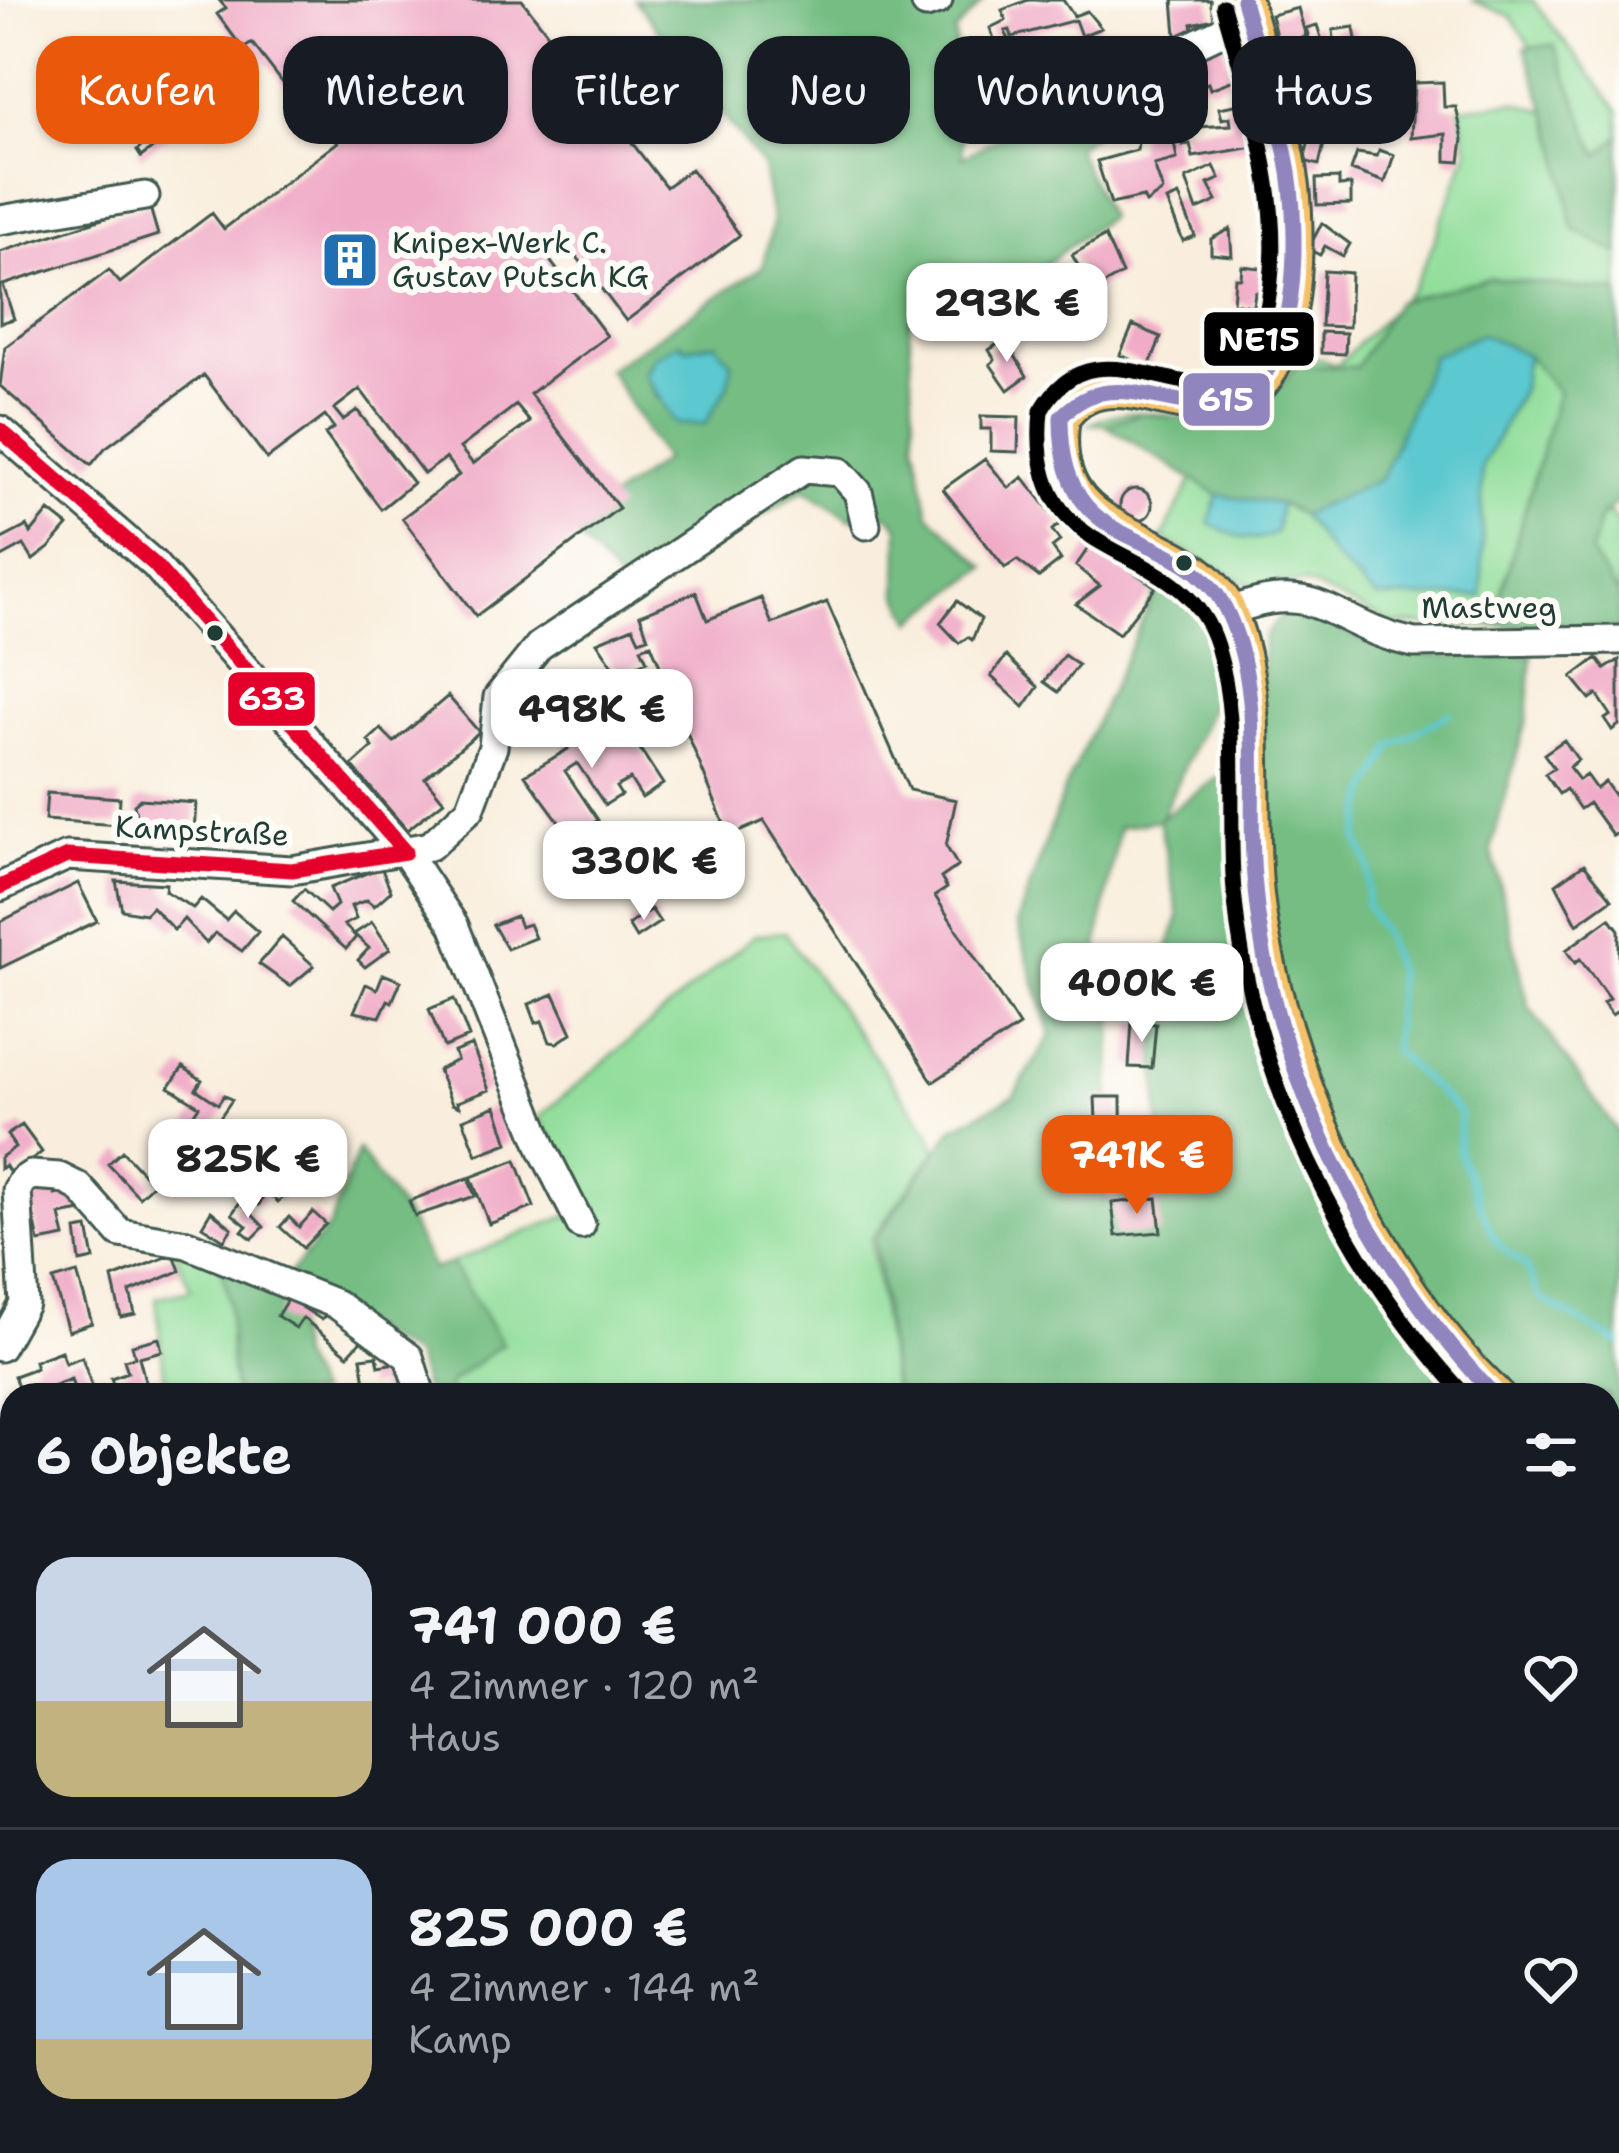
<!DOCTYPE html>
<html lang="de">
<head>
<meta charset="utf-8">
<style>
  :root { --surface:#171b24; --page:#20242c; --text:#f1f3f6; --muted:#9ea1a6; --line:#363941; --accent:#ea580c }
  body { margin:0; font-family:"Shantell Sans",sans-serif; background:var(--page); color:var(--text); height:100vh; display:flex; flex-direction:column; font-size:45px; white-space:nowrap }
  * { box-sizing:border-box; margin:0 }
  p { font-size:39px; color:var(--muted) }
  .icon { flex:none; width:66px; height:66px; fill:none; stroke:currentColor; stroke-width:2; stroke-linecap:round; stroke-linejoin:round }
  .map { position:relative; flex:1; overflow:hidden }
  .drawer { position:absolute; left:0px; top:1383px; width:1620px; height:771px; display:flex; flex-direction:column; background:var(--surface); border-radius:36px 36px 0 0; box-shadow:0 3px 9px #0004 }
  .drawer>* { flex:none }
  .top-card { position:absolute; left:36px; top:36px; width:1548px; height:108px; display:flex; gap:24px }
  .price { position:absolute; translate:-50% -102px; padding:0 27px; border-radius:24px; background:#fff; color:#222; font-size:39px; line-height:78px; filter:drop-shadow(0 3px 6px #0008) }
  .price::after { content:''; position:absolute; left:50%; top:72px; width:36px; height:27px; margin-left:-18px; background:inherit; clip-path:polygon(0 0,100% 0,50% 100%) }
  .price.selected { background:var(--accent); color:#fff }
  ul { padding:0; list-style:none }
  li { display:flex; align-items:center; gap:36px; height:300px; padding:0 36px }
  li+li { border-top:3px solid var(--line) }
  li span { display:grid; place-items:center; flex:none; width:336px; height:240px; border-radius:36px; color:#555 }
  li>.icon { margin-inline-start:auto }
  span .icon { width:144px; height:144px; fill:#fffc; stroke-width:1 }
  li b { font-size:51px }
  h2 { display:flex; justify-content:space-between; align-items:center; height:144px; padding:0 36px; font-size:51px }
  .pill { padding:0 42px; border-radius:36px; background:var(--surface); box-shadow:0 3px 9px #0004; font-size:42px; line-height:108px }
  .pill.selected { background:var(--accent); color:#fff }
  .map>svg:first-child { display:block }
</style>
</head>
<body>
<div class="map">
<svg width="1619" height="2153" viewBox="0 0 1619 2153">
  <rect width="100%" height="100%" fill="#fdfcf7"/>
  <filter id="ink" filterUnits="userSpaceOnUse"><feTurbulence type="fractalNoise" baseFrequency=".00833" numOctaves="2"/><feDisplacementMap in="SourceGraphic" scale="24" xChannelSelector="R" yChannelSelector="G"/><feConvolveMatrix kernelMatrix="1 2 1 2 8 2 1 2 1" color-interpolation-filters="sRGB"/></filter>
  <filter id="wash" filterUnits="userSpaceOnUse"><feTurbulence type="fractalNoise" baseFrequency=".004" numOctaves="4" result="noise"/><feDisplacementMap in="SourceGraphic" scale="48" xChannelSelector="R" yChannelSelector="G"/><feGaussianBlur stdDeviation="2.7" result="paint"/><feColorMatrix in="noise" values="0 0 0 0 0 0 0 0 0 0 0 0 0 0 0 0 0 1.4 0 .05"/><feComposite in="paint" operator="in"/></filter>
  <g filter="url(#wash)">
    <rect width="100%" height="100%" fill="#f9eedd"/>
    <path fill="#92de9b" stroke="#588e68" stroke-width="3" d="M1471,0H1532L1619,111V443L1526,577L1529,627L1394,624L1305,583L1251,585L1162,538L1206,453L1129,426L1090,424C1175,380 1238,486 1300,352L1337,365L1412,289L1427,259L1468,151L1460,108L1515,102L1553,113L1542,64L1510,16Z
      M1610,513L1619,526V596L1590,554L1599,518Z
      M784,932L930,1133L936,1151L871,1239L892,1384L900,1395H449V1383L502,1344L451,1263L581,1210L540,1116L755,935Z
      M173,1248L218,1262C239,1303 222,1351 236,1395H155L154,1386L165,1382L156,1298L191,1290Z
      M12,1421V1527L4,1564L12,1617V1808L0,1770V1425Z
      M710,2142H901L884,2153H718Z
      M1134,2142H1390L1389,2153H1139Z"/>
    <path fill="#75bd83" stroke="#4a7d5c" stroke-width="3" fill-rule="evenodd" d="M635,0H984L955,32L963,157L1074,95L1100,129L1076,148L1108,217L1034,273L1037,288L997,308L993,316L909,321L915,440L929,514L986,567L913,621L898,593L899,526L888,514L851,519L804,489L633,597L570,529L664,460L608,369L762,267L773,223L763,167ZM680,342L684,348L715,343L657,398L645,374L648,364Z
      M1554,45L1598,155L1619,136V254L1573,229L1559,149L1525,48Z
      M1489,278L1619,292V501L1599,518L1591,554L1619,596V630L1493,622L1558,392L1527,355L1408,424L1381,479L1301,515L1280,504L1218,495L1105,425L1142,413L1235,423L1263,405L1296,366L1356,367L1396,302Z
      M1163,576L1207,618L1228,670L1161,818L1259,748L1264,638L1282,614C1320,609 1352,642 1389,650C1437,660 1483,656 1532,655L1527,717L1491,848L1529,1007L1619,1134V2153H1390L1392,2142H1608V1395H900L893,1385L875,1240L953,1128L1013,1096L1051,1035L1017,923L1063,793ZM1159,820L1179,917L1152,995L1163,1190L1105,1200L1113,1018L1098,944L1119,827Z
      M358,1150L407,1218L433,1269L451,1263L502,1344L449,1383V1395H426L415,1357L284,1280L329,1227Z
      M218,1262L289,1296L299,1357L318,1395H237C223,1351 238,1303 218,1262Z
      M902,2142H1132L1137,2153H885Z"/>
    <path fill="#5bc8cf" stroke="#3d8282" stroke-width="3" d="M1481,334L1527,355L1522,389L1482,467V596L1377,598L1334,558L1301,515L1381,479L1432,356Z
      M681,342L684,348L715,343L732,362L728,386L705,424H676L645,374L654,357Z
      M1218,495L1280,504L1276,533C1252,546 1231,535 1209,523Z"/>
    <g fill="none" stroke-linecap="round" stroke-linejoin="round">
      <path stroke="#5bc8cf" stroke-width="6" d="M1450,713L1392,746L1368,793L1358,840L1369,866L1366,905L1386,939L1397,974L1394,1051L1460,1113L1458,1151L1495,1241L1526,1267L1540,1298L1619,1343"/>
    </g>
    <g id="blocks">
      <path fill="#f0acc7" fill-rule="evenodd" d="M219,0H522L666,187L691,169L740,235L626,321L561,236L542,250L607,336L530,394L619,508L476,616L402,518L459,475L446,458L424,474L360,389L334,409L343,420L357,410L413,483L381,509L325,434L334,428L325,416L267,459L204,375L105,448L91,465L0,386L5,347L109,270L120,283L212,213L224,229L338,142L326,127L320,131L252,43L243,49L217,14L226,8ZM516,405L530,422L473,464L460,448Z
        M1028,0H1063L1074,16L1087,11L1101,28L1081,36L1075,20L1012,37L1010,30L1005,31L1009,41L996,45L990,28L1006,20L1002,10Z
        M1173,0H1210L1214,19L1192,24L1195,38L1177,46Z
        M1298,8L1306,37L1278,44L1271,15Z
        M1317,25L1326,53L1306,58L1313,87L1287,90L1280,64L1302,58L1299,49L1311,45L1306,28Z
        M1354,27L1357,46L1372,44L1374,63L1337,68L1333,30Z
        M1222,42L1234,80L1210,89L1208,83L1196,87L1192,73L1185,77L1179,59L1196,52L1203,57L1201,48Z
        M1137,47L1153,81L1125,95L1099,56L1112,50L1115,58Z
        M1080,58L1085,64L1074,73L1100,63L1103,72L1088,78L1091,86L1081,89L1069,66Z
        M1038,68L1056,92L1033,110L1015,86Z
        M1443,82L1444,107H1456L1463,139L1460,162L1446,161V134L1411,138L1414,83Z
        M1322,95L1323,113L1288,117L1286,99Z
        M204,98L206,107L141,157L137,151L141,147Z
        M1251,102L1260,146L1193,157L1190,144L1183,145L1180,128L1231,125L1230,117L1222,119L1219,108Z
        M1169,114L1177,159L1154,165L1163,191L1146,203L1143,197L1111,204L1097,161L1137,150L1140,125L1153,124L1152,115Z
        M1313,123L1328,127L1319,165L1304,161Z
        M1379,150L1394,155L1385,182L1351,170L1357,153L1377,156Z
        M1214,166L1220,179L1208,184L1217,201L1197,210L1186,179Z
        M1339,178V186L1351,185V204L1317,205L1316,179Z
        M1179,196L1195,236L1183,241L1167,201Z
        M149,204L158,235L3,285L14,319L0,323V252Z
        M1322,223L1350,244L1343,256L1325,246L1320,255L1308,249Z
        M1230,229L1232,256L1211,254V239Z
        M1105,236L1122,274L1093,291L1072,255Z
        M1242,266L1269,269L1267,293L1255,292L1253,306L1233,303L1235,278H1241Z
        M1324,271L1351,273L1349,327L1321,326Z
        M1226,311L1264,317L1259,344L1238,347L1239,340L1227,338Z
        M1133,325L1161,337L1149,367L1120,355Z
        M1321,332L1346,333L1345,354L1321,353Z
        M1005,339L1027,376L1008,390L990,364L995,360L989,350Z
        M981,416L1019,417L1018,452L991,451V429H981Z
        M985,459L1009,488L1023,477L1060,524L1052,530L1060,541L1052,547L1061,560L1039,577L1017,560L1005,568L943,489Z
        M1120 505a16 16 0 1 1 32 0a16 16 0 1 1-32 0Z
        M49,511L68,526L49,548L33,560L24,545L0,558V540L27,526L31,533Z
        M1091,544L1156,587L1119,634L1076,604L1100,586L1076,566Z
        M696,592L707,620L761,598L772,624L827,602L909,790L956,800L946,846L958,866L941,878L947,888L935,896L1019,1026L933,1082L764,821L729,836L651,644L641,648L647,661L618,673L597,642L633,627L639,640L648,637L640,615Z
        M957,601L981,619L972,640L968,637L959,643L940,623Z
        M1064,655L1078,665L1058,692L1044,682Z
        M1006,656L1038,687L1024,707L991,676Z
        M1597,658L1605,669L1619,660V725L1612,730L1605,719L1611,715L1597,694L1590,699L1572,677Z
        M448,696L479,732L425,778L444,801L407,830L352,766L373,747L368,741L381,729L394,742Z
        M589,713L600,730L619,717L663,784L642,798L630,779L616,787L621,795L605,805L577,763L565,771L598,820L571,838L525,775L568,749L558,734Z
        M1564,740L1578,760L1569,767L1579,780L1586,775L1596,789L1605,782L1619,802V832L1613,836L1589,803L1580,809L1566,789L1559,794L1545,774L1554,768L1544,754Z
        M47,793L120,798L118,825L45,820Z
        M140,799L196,803L194,831L138,827L134,804Z
        M1584,864L1612,899L1577,924L1556,884Z
        M381,867L391,891L374,906L367,900L351,906L356,919L344,925L356,937L346,949L293,901L304,889L329,912L337,905L330,888Z
        M116,881L166,884L165,891L193,908L201,899L226,920L234,911L258,932L242,951L215,933L206,943L184,919L174,930L152,907L145,914L122,910Z
        M78,883L97,921L0,968V922Z
        M651,909L660,922L636,938L628,925Z
        M516,916L520,927L529,924L535,938L507,949L493,925Z
        M1610,918L1619,930V1010L1612,1015L1603,1003L1609,999L1580,959L1575,963L1566,950Z
        M372,922L390,949L365,967L358,960L369,948L354,934Z
        M282,937L314,966L290,986L259,964Z
        M383,974L401,981L392,1002L388,1000L380,1017L354,1012L366,984L377,989Z
        M554,994L572,1033L557,1043L550,1042L542,1021L536,1023L529,1004Z
        M454,999L469,1037L444,1047L429,1009Z
        M1132,1022L1156,1024L1152,1068L1129,1067Z
        M472,1045L489,1090L457,1102L459,1107L452,1104L438,1070L457,1060L454,1052Z
        M183,1067L202,1080L196,1089L218,1104L224,1095L232,1100L206,1137L188,1123L199,1106L169,1087Z
        M1095,1097H1121L1122,1189H1099Z
        M496,1106L508,1143L477,1155L463,1119Z
        M22,1125L42,1152L12,1176L5,1165L0,1169V1158L15,1147L7,1135Z
        M219,1136L250,1164L233,1183L201,1156Z
        M122,1151L153,1184L139,1197L108,1164Z
        M287,1160L303,1177L278,1202L266,1190L259,1205L236,1185L256,1161L275,1172Z
        M516,1160L534,1207L489,1224L471,1177Z
        M468,1178L475,1196L415,1216L409,1201Z
        M53,1184L55,1195L73,1191L81,1211L60,1215L65,1237L39,1242L28,1189Z
        M1157,1198L1161,1232L1116,1236L1112,1203Z
        M240,1202L264,1227L252,1239L242,1231L247,1226L232,1214Z
        M211,1211L232,1228L224,1240L202,1226Z
        M313,1212L326,1224L303,1248L280,1227L289,1217L299,1227Z
        M88,1228L94,1259L80,1262L76,1230Z
        M174,1254L180,1271L130,1292L135,1314L121,1317L112,1278Z
        M77,1273L92,1323L68,1331L53,1280Z
        M288,1298L322,1320L330,1308L368,1333L348,1355L303,1318L296,1328L277,1316Z
        M159,1338L162,1351L139,1357L146,1384L117,1395L111,1378L128,1372L124,1360L135,1357L132,1345Z
        M61,1351L65,1363L82,1357L93,1390L76,1395L71,1379L49,1387V1395H21L14,1376L36,1368L34,1361Z
        M377,1356L379,1366L406,1361L412,1395H380L378,1386L366,1388L361,1358Z
        M0,1950L12,1960V1991L0,1981Z"/>
    </g>
  </g>
  <g filter="url(#ink)">
    <use href="#blocks" fill-opacity="0" stroke="#40584d" stroke-width="3"/>
    <g fill="none" stroke-linecap="round" stroke-linejoin="round">
      <g stroke="#40584d" stroke-width="33">
        <path id="minor" d="M926,4L938,0
          M1124,122L1162,96L1174,54L1248,19
          M0,220L145,196
          M0,430L154,564L405,852L454,925L543,1150L581,1225
          M1228,612C1319,575 1330,625 1414,643L1619,640
          M0,887L67,856L292,870L430,846L470,809L493,747L498,697L539,646L804,469L840,472L858,492L866,525
          M0,1347L24,1304L17,1190L22,1181L31,1175L59,1177L79,1187L120,1233L187,1244L336,1304L409,1357L421,1395
          M0,2042L12,2048
          M255,2142L291,2153"/>
      </g>
      <g stroke="#40584d" stroke-width="42">
        <path id="major" d="M1243,0C1259,60 1283,124 1291,187C1297,244 1299,394 1222,403C1166,410 1101,359 1061,417C1040,554 1192,524 1229,615C1263,700 1245,805 1255,895C1272,1056 1375,1284 1494,1395
          M1608,1491L1619,1499"/>
      </g>
      <use href="#minor" stroke="#fff" stroke-width="27"/>
      <use href="#major" stroke="#f4c16a" stroke-width="36"/>
      <g stroke="#fdfcf7" stroke-width="24">
        <path id="bus-1" d="M1243,0C1258,53 1276,106 1287,161C1299,223 1306,395 1217,403C1158,408 1109,366 1061,417C1060,570 1184,514 1229,616C1265,696 1247,793 1254,877C1268,1068 1365,1257 1494,1395"/>
      </g>
      <g stroke="#fdfcf7" stroke-width="24">
        <path id="bus-2" d="M1223,6C1251,108 1291,213 1264,321C1259,340 1252,365 1234,376C1180,409 1093,319 1041,411C1024,579 1181,528 1217,646C1241,724 1227,810 1234,891C1249,1072 1342,1263 1465,1395"/>
      </g>
      <g stroke="#fdfcf7" stroke-width="24">
        <path id="bus-3" d="M0,430L154,564L405,852
          M0,887L67,856L292,870L405,852"/>
      </g>
      <use href="#bus-1" stroke="#9185be" stroke-width="15"/>
      <use href="#bus-2" stroke="#000" stroke-width="15"/>
      <use href="#bus-3" stroke="#e4002b" stroke-width="15"/>
    </g>
  </g>
  <defs>
    <g id="building-square" transform="scale(3)"><rect x="-9" y="-9" width="18" height="18" rx="4" fill="#1f6fb2" stroke="#fdfcf7"/><path d="M-4-6H4V6H1V3H-1V6H-4ZM-2.5-4.3h1.7v1.8h-1.7ZM.8-4.3h1.7v1.8H.8ZM-2.5-1h1.7V.8h-1.7ZM.8-1h1.7V.8H.8Z" fill="#fff"/></g>
  </defs>
  <g fill-rule="evenodd">
    <use href="#building-square" x="350" y="260"/>
  </g>
  <g fill="#1f3d34" stroke="#fdfcf7" stroke-width="4.5">
    <circle cx="1184" cy="563" r="10"/>
    <circle cx="215" cy="633" r="10"/>
  </g>
  <g text-anchor="middle" stroke-width="12" stroke-linejoin="round" paint-order="stroke">
    <g font-size="30" fill="#1f3d34" stroke="#fdfcf7" text-anchor="start">
      <text x="392" y="253">Knipex-Werk C.<tspan x="392" dy="34">Gustav Putsch KG</tspan></text>
    </g>
    <g font-size="30" fill="#1f3d34" stroke="#fdfcf7">
      <text x="1489" y="618">Mastweg</text>
      <text transform="translate(202 831) rotate(3)" y="10">Kampstraße</text>
    </g>
  </g>
  <g stroke="#fdfcf7" stroke-width="4.5">
    <rect x="1202" y="310" width="114" height="58" rx="12" fill="#000"/>
    <rect x="1181" y="371" width="91" height="57" rx="12" fill="#9185be"/>
    <rect x="226" y="670" width="91" height="58" rx="12" fill="#e4002b"/>
  </g>
  <g font-size="33" text-anchor="middle" font-weight="bold" fill="#fff">
    <text x="1259" y="351">NE15</text>
    <text x="1226" y="411">615</text>
    <text x="272" y="710">633</text>
  </g>
</svg>
<b class="price" style="left:1007px;top:365px">293K €</b>
<b class="price" style="left:592px;top:771px">498K €</b>
<b class="price" style="left:644px;top:923px">330K €</b>
<b class="price" style="left:1142px;top:1045px">400K €</b>
<b class="price selected" style="left:1137px;top:1217px">741K €</b>
<b class="price" style="left:248px;top:1221px">825K €</b>
<div class="top-card">
<a class="pill selected">Kaufen</a>
<a class="pill">Mieten</a>
<a class="pill">Filter</a>
<a class="pill">Neu</a>
<a class="pill">Wohnung</a>
<a class="pill">Haus</a>
</div>
<section class="drawer">
<h2>6 Objekte<svg class="icon" aria-label="filters" viewBox="0 0 24 24"><path d="M4 7h16M4 17h16"/><circle cx="9" cy="7" r="2"/><circle cx="15" cy="17" r="2"/></svg></h2>
<ul>
<li><span style="background:linear-gradient(#c9d6e8 60%,#c2b280 0)"><svg class="icon" aria-label="home" viewBox="0 0 24 24"><path d="M3 11l9-7 9 7M6 9v11h12V9"/></svg></span><div><b>741 000 €</b><p>4 Zimmer · 120 m²</p><p>Haus</p></div><svg class="icon" aria-label="heart" viewBox="0 0 24 24"><path d="M12 20l-8-8c-3-5 5-10 8-4 3-6 11-1 8 4z"/></svg></li>
<li><span style="background:linear-gradient(#a9c7e8 75%,#c2b280 0)"><svg class="icon" aria-label="home" viewBox="0 0 24 24"><path d="M3 11l9-7 9 7M6 9v11h12V9"/></svg></span><div><b>825 000 €</b><p>4 Zimmer · 144 m²</p><p>Kamp</p></div><svg class="icon" aria-label="heart" viewBox="0 0 24 24"><path d="M12 20l-8-8c-3-5 5-10 8-4 3-6 11-1 8 4z"/></svg></li>
</ul>
</section>
</div>
</body>
</html>
